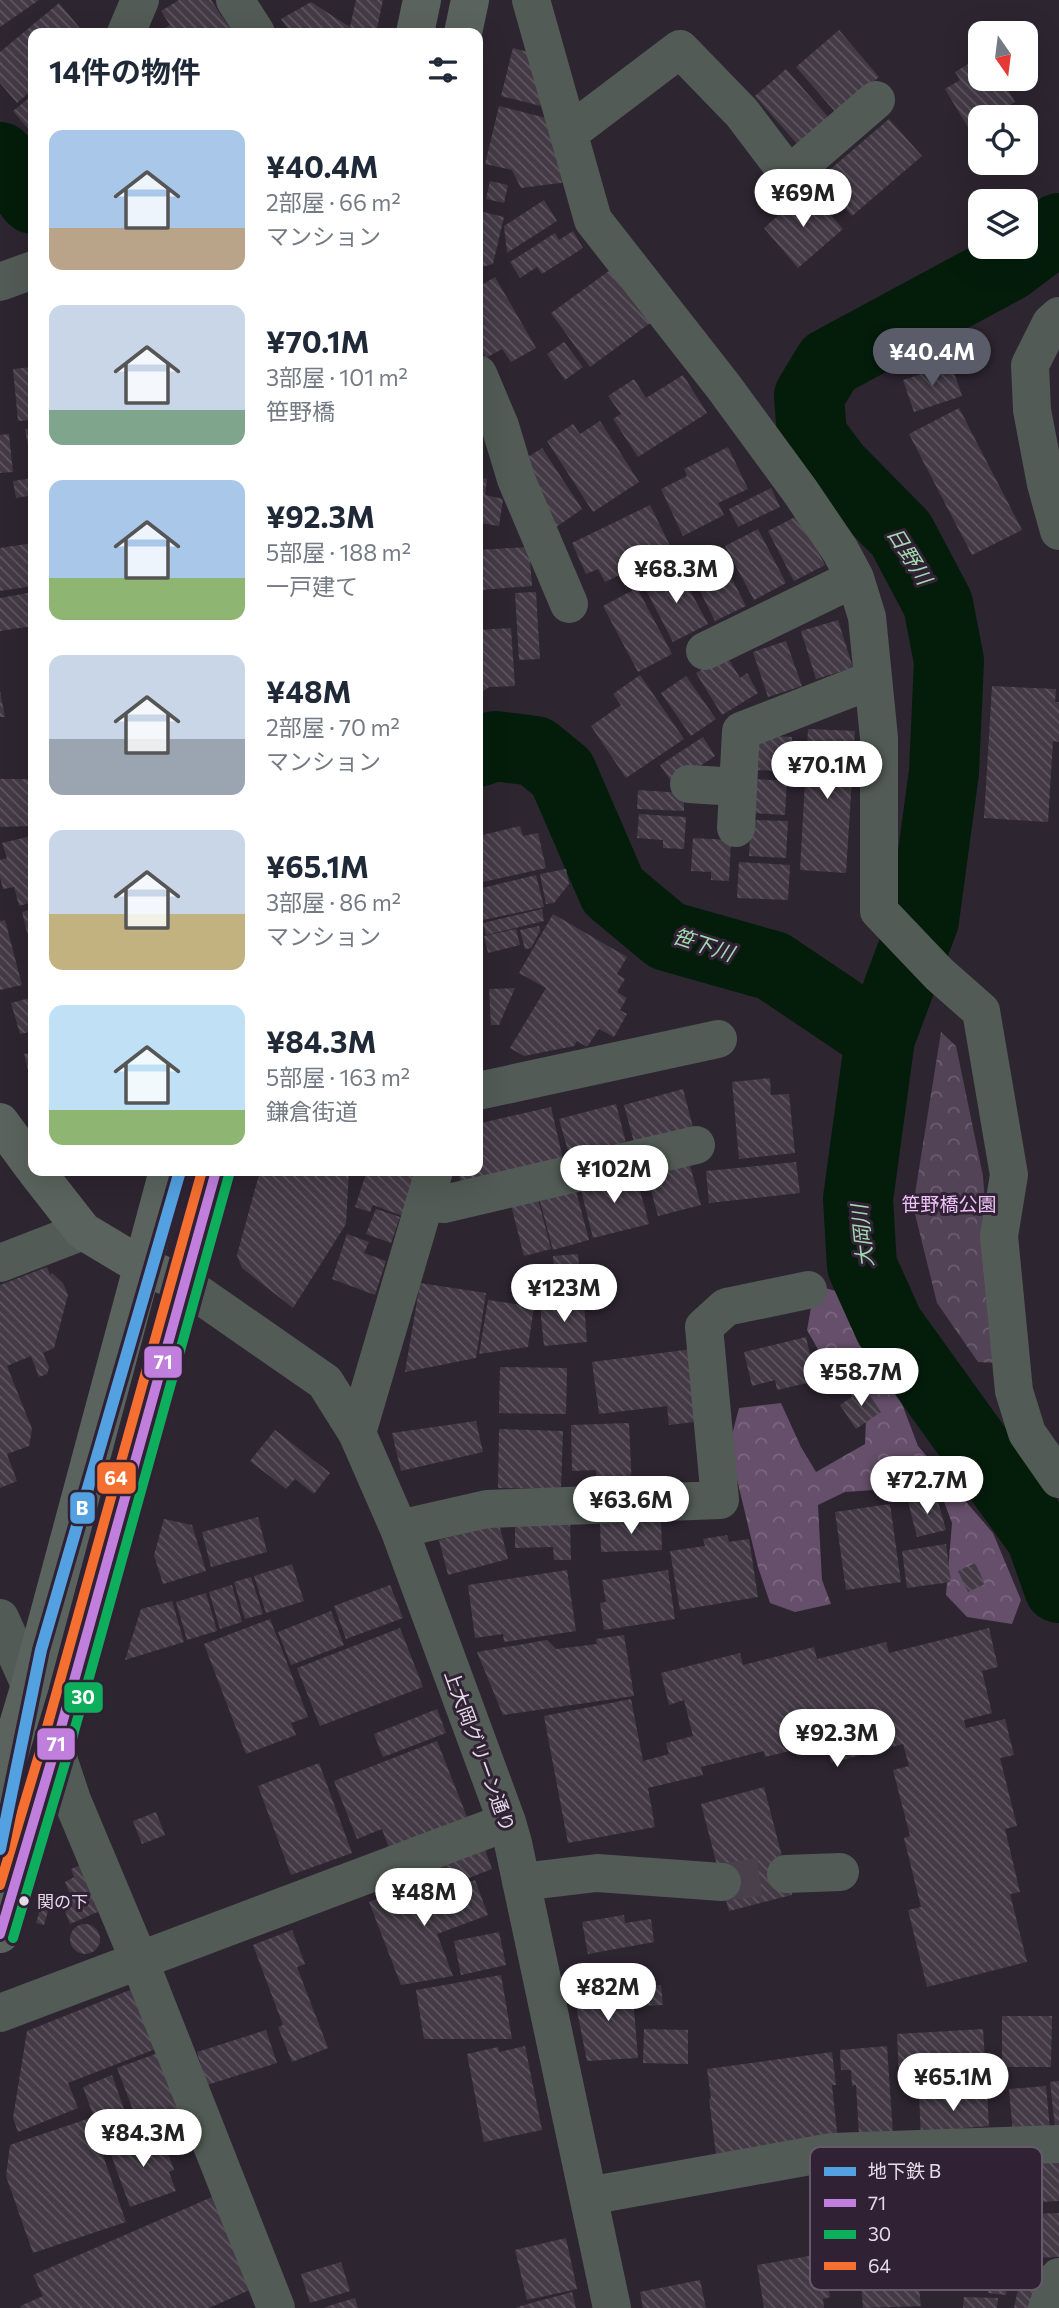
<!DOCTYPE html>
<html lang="ja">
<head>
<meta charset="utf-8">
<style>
  :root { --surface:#fff; --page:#f2f2f3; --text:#1f2937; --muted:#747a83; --accent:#5b5c6a }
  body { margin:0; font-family:Commissioner,"Noto Sans JP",sans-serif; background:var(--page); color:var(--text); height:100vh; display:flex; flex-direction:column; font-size:26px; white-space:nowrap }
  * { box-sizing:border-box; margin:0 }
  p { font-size:23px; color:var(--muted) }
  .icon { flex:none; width:38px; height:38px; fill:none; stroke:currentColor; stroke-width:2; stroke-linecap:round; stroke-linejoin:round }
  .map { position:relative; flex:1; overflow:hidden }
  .side { position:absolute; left:28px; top:28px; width:455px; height:1148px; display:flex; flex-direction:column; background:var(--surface); border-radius:14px; box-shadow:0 7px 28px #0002 }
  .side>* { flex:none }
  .needle { width:46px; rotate:166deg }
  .controls { position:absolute; left:968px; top:21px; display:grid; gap:14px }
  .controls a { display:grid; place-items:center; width:70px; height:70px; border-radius:14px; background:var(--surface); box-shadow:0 7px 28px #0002; font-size:35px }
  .price { position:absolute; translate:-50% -60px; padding:0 16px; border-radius:24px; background:#fff; color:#222; font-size:23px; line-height:46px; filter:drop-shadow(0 2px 4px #0008) }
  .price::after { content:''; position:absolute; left:50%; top:42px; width:21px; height:16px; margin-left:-10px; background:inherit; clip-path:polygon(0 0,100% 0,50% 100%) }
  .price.on { background:var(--accent); color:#fff }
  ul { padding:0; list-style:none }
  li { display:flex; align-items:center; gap:21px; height:175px; padding:0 21px }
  li span { display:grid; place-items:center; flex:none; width:196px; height:140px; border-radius:14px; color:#555 }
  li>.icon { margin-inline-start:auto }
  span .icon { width:84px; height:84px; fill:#fffc; stroke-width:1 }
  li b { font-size:30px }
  h2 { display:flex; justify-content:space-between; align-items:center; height:84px; padding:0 21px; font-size:30px }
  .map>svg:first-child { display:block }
</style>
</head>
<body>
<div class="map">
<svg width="1059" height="2308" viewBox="0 0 1059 2308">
  <defs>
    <pattern id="forest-crowns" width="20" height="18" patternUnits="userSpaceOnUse" patternTransform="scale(1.75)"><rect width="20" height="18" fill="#654f6a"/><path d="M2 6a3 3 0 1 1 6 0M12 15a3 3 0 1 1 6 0" fill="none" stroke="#7b687f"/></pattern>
    <pattern id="park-crowns" width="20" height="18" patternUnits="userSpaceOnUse" patternTransform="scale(1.75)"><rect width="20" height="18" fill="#524356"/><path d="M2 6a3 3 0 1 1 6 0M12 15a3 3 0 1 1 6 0" fill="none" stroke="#6b5e6e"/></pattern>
    <pattern id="building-back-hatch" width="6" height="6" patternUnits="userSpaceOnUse" patternTransform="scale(1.75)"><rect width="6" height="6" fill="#433a45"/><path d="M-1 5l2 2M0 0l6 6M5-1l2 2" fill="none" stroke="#5e5660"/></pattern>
  </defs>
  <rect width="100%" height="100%" fill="#2d2530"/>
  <path fill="url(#forest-crowns)" d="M815,1285L856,1297L880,1346L918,1446L993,1533L1021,1600L1012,1624L967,1617L946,1595L952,1523L941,1494L905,1488L845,1492L818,1505L822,1580L831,1604L795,1612L770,1603L758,1567L729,1446L739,1408L781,1403L801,1447L816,1472L865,1444L866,1419L849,1391L828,1367L807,1330Z"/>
  <path fill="url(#park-crowns)" d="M941,1032L956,1046L983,1176L997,1363L978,1362L937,1303L913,1206Z"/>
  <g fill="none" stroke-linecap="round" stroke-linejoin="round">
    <path stroke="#041d0b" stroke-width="70" d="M0,157L33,199
      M1059,228L1009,266L829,363L809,396L812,436L836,468L901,534L938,604L949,661L944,772L924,920L880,1038L858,1199L862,1266L889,1326L1041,1537L1059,1588
      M478,752L495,746L535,751L562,773L613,891L667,936L773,966L880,1038"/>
  </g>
  <path fill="url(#building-back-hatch)" d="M0,0H39L0,27Z
    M179,0H211L233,33H158L170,25L161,11Z
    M356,0H383L376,33H291L281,19L311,2L350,27Z
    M59,3L84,33H33V89L17,103L0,83V52Z
    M839,30L879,77L837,114L796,67Z
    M513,48L536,54L549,108L501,96Z
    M980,57V79H1001L1015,102L989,117H980V123L969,129L945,89L960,80L955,72Z
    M786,69L829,118L798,145L755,96Z
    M33,95V135L13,111Z
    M499,106L550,119L568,182L521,188L512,170L485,164Z
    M889,119L922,156L852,216L819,179Z
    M490,181L508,185L504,203L486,199Z
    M808,189L843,229L798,268L764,228Z
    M544,200L557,221L507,253L504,226Z
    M479,211L504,217L493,264L478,268Z
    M573,231L583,248L542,274L537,267L520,278L510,262L555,233L559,240Z
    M613,268L653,321L590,367L551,313Z
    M495,277L536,348L511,362L502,349L486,358L478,344V287Z
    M564,342L583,367L565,380L547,354Z
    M951,364L962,396L914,412L903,380Z
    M33,367V420L18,421L13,369Z
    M683,375L707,413L638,457L613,419L621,414L608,396L634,379L646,398Z
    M959,408L1022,530L972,555L909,434Z
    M600,421L639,482L593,512L547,441L573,424L580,434Z
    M33,428V470H32L25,429Z
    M9,434L13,472L0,473V435Z
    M728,447L748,489L718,503L724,515L683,536L661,489L687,476L684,469Z
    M542,448L582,509L552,530L525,459Z
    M478,477L487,479L485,495L503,499L499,526L481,523L479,532Z
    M33,478V495L16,498L13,481Z
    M771,488L780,507L738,527L729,509Z
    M650,505L674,554L639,571L637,567L605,582L598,569L586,574L572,543Z
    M799,515L825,565L794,581L768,531Z
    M758,529L786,583L754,600L725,546Z
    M33,543V586L0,591V548Z
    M529,547L532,586L480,590L478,550Z
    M717,550L746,606L715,621L687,565Z
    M678,568L708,624L673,642L644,586Z
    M637,588L672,654L638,672L603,606Z
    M33,592V626L0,631V598Z
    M536,592L540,659L519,660L515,593Z
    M838,620L853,668L816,679L801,631Z
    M511,628L515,686L489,687L478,695V630Z
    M786,641L802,686L768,697L753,652Z
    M726,655L740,678L747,673L758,693L722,715L696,673Z
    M640,675L684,739L626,778L591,726L621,705L613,694Z
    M686,676L716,719L691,736L661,693Z
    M992,686L1056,689L1055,702H1059V742L1053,741L1048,822L984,818Z
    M0,691L5,717H0Z
    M808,729L855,731L846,873L800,870Z
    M759,735L792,737L790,772L758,770Z
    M703,737L715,756L673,784L660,765Z
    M0,779H33V826L0,827Z
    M754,779L787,781L785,815L752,813Z
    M638,790L684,793V811L637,809Z
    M639,814L686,817L684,849L663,848V840L637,838Z
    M751,820L788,821L786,858L749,856Z
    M520,826L523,836L538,833L546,868L478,883V836Z
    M31,836L33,845V902L19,906L14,887L3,889L0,877V860L7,858L2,843Z
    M693,838L731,840L729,881L711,880V872L691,871Z
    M739,862L790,865L788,900L737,898Z
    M566,869L569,884L554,903L546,904L540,874Z
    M536,875L544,907L483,920L478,889Z
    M33,909V952H32L22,912Z
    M542,909L544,921L486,935L483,923Z
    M553,914L627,957L617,974L625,979L617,992L627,998L620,1010L627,1014L614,1037L599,1029L587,1047L577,1041L574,1046L524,1056L510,1048L546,988L519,973Z
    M5,920L22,985L0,990V921Z
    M539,926L540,931L531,948L525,949L520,930Z
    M516,929L520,945L488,953L484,936Z
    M515,988L499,1025H491L489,989Z
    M33,997V1043L32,1044L29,1032L20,1034L11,1003Z
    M33,1052V1079H30L24,1054Z
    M770,1078L771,1095L789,1094L795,1153L739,1159L732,1082Z
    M683,1089L694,1131L635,1146L624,1105Z
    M616,1104L626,1143L570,1158L559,1119Z
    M551,1107L564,1164L462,1187L459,1175L461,1171H478V1130L481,1123Z
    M689,1162L701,1205L658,1216L646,1172Z
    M796,1162L800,1193L709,1203L706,1171Z
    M260,1171H349L346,1224L293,1308L242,1268L237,1255Z
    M367,1171H419L403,1216L373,1205L370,1212L355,1207Z
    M635,1172L649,1224L593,1238L580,1186Z
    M576,1191L589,1240L553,1250L540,1201Z
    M538,1199L551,1249L524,1256L511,1205Z
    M376,1209L400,1217L391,1243L366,1234Z
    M347,1234L369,1242L364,1253L386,1261L375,1295L332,1279Z
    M578,1254L581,1291L556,1293L553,1256Z
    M47,1267L50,1275L52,1273L63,1283L68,1295L54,1348L43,1353L49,1367L47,1374L39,1377L31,1356L7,1366L32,1429L29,1446L7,1454L17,1481L0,1488V1285Z
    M420,1283L486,1293L476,1358L405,1372Z
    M488,1300L534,1307L528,1347L479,1354Z
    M584,1302L587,1342L544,1346L540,1307Z
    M806,1337L816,1381L777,1390L775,1380L752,1386L744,1352Z
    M692,1349L701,1421L669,1425L667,1406L599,1414L592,1362Z
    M500,1367L567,1368L566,1414L499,1413Z
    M865,1388L881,1412L856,1429L840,1405Z
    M476,1421L483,1452L401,1471L392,1433Z
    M629,1423L632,1489L597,1490L596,1470L572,1471L571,1425Z
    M499,1429L563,1431L561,1489L498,1488Z
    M275,1430L330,1473L314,1494L295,1479L286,1489L250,1461Z
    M936,1494L946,1530L917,1537L908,1501Z
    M890,1504L901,1582L846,1590L835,1512Z
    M258,1517L267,1552L211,1567L202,1532Z
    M164,1519L192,1525L206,1571L163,1584L154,1555Z
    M570,1520L571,1560H554L553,1547L515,1548V1522Z
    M661,1520L662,1550L601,1552L600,1522Z
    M499,1524L508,1559L448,1575L439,1540Z
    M727,1535L729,1542L749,1539L758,1597L680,1610L670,1551L705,1546L703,1539Z
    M946,1544L951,1582L907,1588L902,1551Z
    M975,1563L985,1584L968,1592L958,1571Z
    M292,1564L304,1601L266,1613L254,1576Z
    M567,1570L576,1631L504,1642L503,1634L475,1638L468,1585Z
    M668,1570L675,1619L604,1630L600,1603L606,1602L602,1580Z
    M251,1577L263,1614L245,1619L234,1582Z
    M232,1585L242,1622L220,1629L209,1592Z
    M390,1585L403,1618L346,1639L334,1606Z
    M206,1593L217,1631L187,1640L176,1602Z
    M172,1601L184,1642L125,1660L141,1609Z
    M331,1611L344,1645L291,1665L278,1632Z
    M270,1619L308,1717L291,1723L296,1735L246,1754L204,1644Z
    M400,1628L423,1687L320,1726L297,1668Z
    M989,1628L998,1667L982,1671L992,1713L964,1720L966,1728L1005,1719L1014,1755L1000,1758L1017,1826L1005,1829L1020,1892L1010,1894L1027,1962L927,1987L908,1910L921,1907L904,1838L910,1836L893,1770L909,1766L903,1744L831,1763L826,1742L765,1757L764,1751L701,1767L703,1775L648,1788L655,1827L568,1843L544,1716L631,1699L643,1761L669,1754L666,1743L693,1736L684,1700L669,1705L661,1673L740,1653L743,1665L814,1647L817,1659L886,1642L889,1653Z
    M624,1635L634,1696L503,1715L477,1652L547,1640L556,1649L597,1644L596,1639Z
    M437,1709L446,1733L383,1757L374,1734Z
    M437,1741L467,1817L389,1848L382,1829L357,1839L334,1781Z
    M319,1763L352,1853L291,1875L258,1786Z
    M764,1787L792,1895L729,1911L701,1804Z
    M156,1812L165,1835L142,1844L133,1821Z
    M484,1847L492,1869L443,1888L434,1866Z
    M83,1864L102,1910L70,1924L61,1900L71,1896L65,1882L74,1877L71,1869Z
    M475,1880L488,1915L437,1934L453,1976L401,1985L369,1902L418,1883L424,1899Z
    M41,1906L49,1908L44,1925L36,1923Z
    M624,1915L625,1923L651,1919L654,1942L588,1954L582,1922Z
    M70 1939a15 15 0 1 1 30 0a15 15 0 1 1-30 0Z
    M292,1930L305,1964L297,1967L328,2048L292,2062L278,2027L283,2025L253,1945Z
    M499,1932L506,1965L461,1975L454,1941Z
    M501,1975L512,2039H424L416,1990Z
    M632,1985L638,2058L587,2061L573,1991Z
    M661,1985L663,2005L638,2006L636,1987Z
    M130,1990L136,1993L158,2048L68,2083L78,2108L18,2132L13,2118L27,2031Z
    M1002,2016H1052L1051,2067H1002Z
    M644,2029L688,2030V2064L643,2063Z
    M983,2029L986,2074L899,2079L897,2034Z
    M266,2030L277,2063L207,2085L197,2052Z
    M525,2046L542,2130L484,2142L467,2054L498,2047L499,2052Z
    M887,2046L893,2134L859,2136L856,2085L852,2086L851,2070H841L840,2050Z
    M832,2052L836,2085H832L838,2141L716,2154L709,2099L711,2098L707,2069Z
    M158,2053L179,2108L138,2123L117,2068Z
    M112,2075L131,2129L102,2139L83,2087Z
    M1059,2081V2127H1055L1050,2082Z
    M1046,2086L1050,2129L1013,2133L1009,2089Z
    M987,2092L989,2126L965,2128L921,2138L919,2096Z
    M90,2118L126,2222L33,2253L6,2176L10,2145Z
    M145,2132L149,2143L163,2139L174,2170L169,2172L176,2191L130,2207L108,2146Z
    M1059,2161V2201L1040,2202L1038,2162Z
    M212,2197L252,2289L209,2308H21L20,2306L43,2296L33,2275Z
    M1059,2213V2257L1033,2258V2214Z
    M566,2238L577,2289L527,2300L515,2250Z
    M809,2256L810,2262L823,2260L830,2297L823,2299L824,2308H764L757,2265Z
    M341,2262L350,2291L310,2303L301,2274Z
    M1024,2262L1048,2266L1039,2308H1014Z
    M974,2264L1008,2266L1006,2295L988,2293V2288L972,2287Z
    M918,2279L921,2306L863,2308L861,2284Z
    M700,2280L706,2308H643L640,2292Z
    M572,2292L576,2308H517V2307Z
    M964,2297L998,2298L997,2308H963Z
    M355,2298L358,2308H325V2307Z"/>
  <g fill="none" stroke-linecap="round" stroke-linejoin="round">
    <path stroke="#49404c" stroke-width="38" stroke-dasharray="38 19" stroke-linecap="butt" d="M722,1882L786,1874"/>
    <path stroke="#525b55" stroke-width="38" d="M235,0L256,33
      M531,0L593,220L723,386L800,491L840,550L855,578L867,617L879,738V911L939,974L981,1011L1009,1175L999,1236L1014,1391L1027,1433L1059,1479
      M126,33L140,0
      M569,133L680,49L742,113L789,175L876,100
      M0,282L33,270
      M1059,316L1051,323L1030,365L1032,410L1046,484L1059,531
      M478,374L500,426L516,479L569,604
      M705,651L855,578
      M689,784L738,787
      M736,828L741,731L872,680
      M478,1091L718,1039
      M425,1202L444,1204L696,1145
      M0,1263L83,1231
      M184,1284L325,1382L357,1433L399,1529L507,1822L513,1843L612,2308
      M357,1433L434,1171
      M399,1529L487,1509L720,1500L704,1327L726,1307L808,1290
      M0,1618L30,1685
      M55,1749L72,1800L139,1960L276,2308
      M786,1874L840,1872
      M521,1882L597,1873L722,1882
      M0,2013L507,1822
      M588,2196L832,2152L1059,2144
      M1047,2308L1059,2277"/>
    <path stroke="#5b635e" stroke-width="38" d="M415,33L422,0
      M463,33L470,0
      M0,1122L33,1167
      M36,1171L83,1231L143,1267L166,1276
      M0,1785L30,1685L168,1171
      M0,1934L55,1749L216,1171"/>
    <g stroke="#302134" stroke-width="16">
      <path id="bus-1" d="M0,1934L55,1749L216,1171"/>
    </g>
    <g stroke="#302134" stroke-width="16">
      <path id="bus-2" d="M13,1938L68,1753L229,1175"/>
    </g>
    <g stroke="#302134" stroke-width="16">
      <path id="bus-3" d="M0,1885L42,1745L202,1171"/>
    </g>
    <use href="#bus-1" stroke="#c07fdc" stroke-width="10"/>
    <use href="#bus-2" stroke="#0daf5c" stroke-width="10"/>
    <use href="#bus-3" stroke="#f46f30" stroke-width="10"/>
    <g stroke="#302134" stroke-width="18">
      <path id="metro-1" d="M0,1849L41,1650L180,1171"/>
    </g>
    <use href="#metro-1" stroke="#53a1e0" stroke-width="12"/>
  </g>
  <circle fill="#e5dbe8" stroke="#302134" stroke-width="2.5" cx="24" cy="1901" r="6"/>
  <g text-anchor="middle" stroke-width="6" stroke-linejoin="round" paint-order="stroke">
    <g font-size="17" fill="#e5dbe8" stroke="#302134" text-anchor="start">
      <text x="37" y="1908">関の下</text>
    </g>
    <g font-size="19" fill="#efc4f8" stroke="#302134">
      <text x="949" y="1211">笹野橋公園</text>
    </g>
    <g font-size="19" fill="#e5dbe8" stroke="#302134">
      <text transform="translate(480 1751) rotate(70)" y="7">上大岡グリーン通り</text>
    </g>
    <g font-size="21" font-style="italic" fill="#a1d9ad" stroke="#302134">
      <text transform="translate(909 556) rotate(58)" y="7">日野川</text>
      <text transform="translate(703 945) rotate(18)" y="7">笹下川</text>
      <text transform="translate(863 1236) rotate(-96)" y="7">大岡川</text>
    </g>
  </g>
  <rect x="810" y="2147" width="232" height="143" rx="10" fill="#302134" stroke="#66596a" stroke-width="2"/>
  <rect x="824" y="2167" width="32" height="9" fill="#53a1e0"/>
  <rect x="824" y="2199" width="32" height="8" fill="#c07fdc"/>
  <rect x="824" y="2230" width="32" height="9" fill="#0daf5c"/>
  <rect x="824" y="2262" width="32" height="8" fill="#f46f30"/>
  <g font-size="19" fill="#e5dbe8">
    <text x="868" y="2178">地下鉄 B</text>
    <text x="868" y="2210">71</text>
    <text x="868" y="2241">30</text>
    <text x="868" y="2273">64</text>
  </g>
  <g stroke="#302134" stroke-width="2.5">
    <rect x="143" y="1345" width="40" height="34" rx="7" fill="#c07fdc"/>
    <rect x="96" y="1461" width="41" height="34" rx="7" fill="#f46f30"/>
    <rect x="69" y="1491" width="27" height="34" rx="7" fill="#53a1e0"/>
    <rect x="63" y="1681" width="41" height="33" rx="7" fill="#0daf5c"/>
    <rect x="36" y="1727" width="40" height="34" rx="7" fill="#c07fdc"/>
  </g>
  <g font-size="19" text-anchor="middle" font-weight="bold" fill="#fff">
    <text x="163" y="1369">71</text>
    <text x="116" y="1485">64</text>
    <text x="82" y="1515">B</text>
    <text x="83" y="1704">30</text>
    <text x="56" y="1751">71</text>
  </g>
</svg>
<div class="controls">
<a><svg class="needle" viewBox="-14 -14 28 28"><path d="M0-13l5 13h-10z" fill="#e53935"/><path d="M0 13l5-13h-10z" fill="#747a83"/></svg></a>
<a><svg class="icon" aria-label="locate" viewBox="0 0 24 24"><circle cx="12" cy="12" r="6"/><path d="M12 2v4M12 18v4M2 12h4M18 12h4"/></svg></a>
<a><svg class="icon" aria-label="layers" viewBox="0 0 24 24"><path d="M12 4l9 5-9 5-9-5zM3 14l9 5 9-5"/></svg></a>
</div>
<b class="price" style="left:803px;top:229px">¥69M</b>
<b class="price on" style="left:932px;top:388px">¥40.4M</b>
<b class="price" style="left:676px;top:605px">¥68.3M</b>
<b class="price" style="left:827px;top:801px">¥70.1M</b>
<b class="price" style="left:614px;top:1205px">¥102M</b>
<b class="price" style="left:564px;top:1324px">¥123M</b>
<b class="price" style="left:861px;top:1408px">¥58.7M</b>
<b class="price" style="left:927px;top:1516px">¥72.7M</b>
<b class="price" style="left:631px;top:1536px">¥63.6M</b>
<b class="price" style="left:837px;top:1769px">¥92.3M</b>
<b class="price" style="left:424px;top:1928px">¥48M</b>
<b class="price" style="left:608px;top:2023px">¥82M</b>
<b class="price" style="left:953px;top:2113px">¥65.1M</b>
<b class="price" style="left:143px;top:2169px">¥84.3M</b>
<section class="side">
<h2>14件の物件<svg class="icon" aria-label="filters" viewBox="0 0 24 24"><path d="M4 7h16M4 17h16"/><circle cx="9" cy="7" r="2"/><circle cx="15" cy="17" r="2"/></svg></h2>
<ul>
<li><span style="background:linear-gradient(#a9c7e8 70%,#b9a48a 0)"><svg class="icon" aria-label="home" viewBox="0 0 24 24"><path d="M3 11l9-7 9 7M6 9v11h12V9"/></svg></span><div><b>¥40.4M</b><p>2部屋 · 66 m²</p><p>マンション</p></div></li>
<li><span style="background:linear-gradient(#c9d6e8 75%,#7fa58c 0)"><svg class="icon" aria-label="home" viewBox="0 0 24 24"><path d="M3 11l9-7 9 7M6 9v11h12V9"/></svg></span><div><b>¥70.1M</b><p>3部屋 · 101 m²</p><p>笹野橋</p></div></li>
<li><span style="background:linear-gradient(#a9c7e8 70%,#8fb573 0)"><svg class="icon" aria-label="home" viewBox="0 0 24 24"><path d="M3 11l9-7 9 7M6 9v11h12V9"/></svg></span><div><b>¥92.3M</b><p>5部屋 · 188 m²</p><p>一戸建て</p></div></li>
<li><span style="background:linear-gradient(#c9d6e8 60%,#9aa5b1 0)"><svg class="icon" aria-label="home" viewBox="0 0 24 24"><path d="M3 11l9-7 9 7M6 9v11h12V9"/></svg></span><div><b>¥48M</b><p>2部屋 · 70 m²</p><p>マンション</p></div></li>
<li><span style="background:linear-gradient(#c9d6e8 60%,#c2b280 0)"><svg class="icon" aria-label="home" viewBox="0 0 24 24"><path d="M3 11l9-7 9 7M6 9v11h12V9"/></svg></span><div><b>¥65.1M</b><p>3部屋 · 86 m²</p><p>マンション</p></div></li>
<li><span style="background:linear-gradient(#bfe0f5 75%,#8fb573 0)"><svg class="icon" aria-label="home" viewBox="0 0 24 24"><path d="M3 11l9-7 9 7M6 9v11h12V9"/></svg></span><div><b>¥84.3M</b><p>5部屋 · 163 m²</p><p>鎌倉街道</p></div></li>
</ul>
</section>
</div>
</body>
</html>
